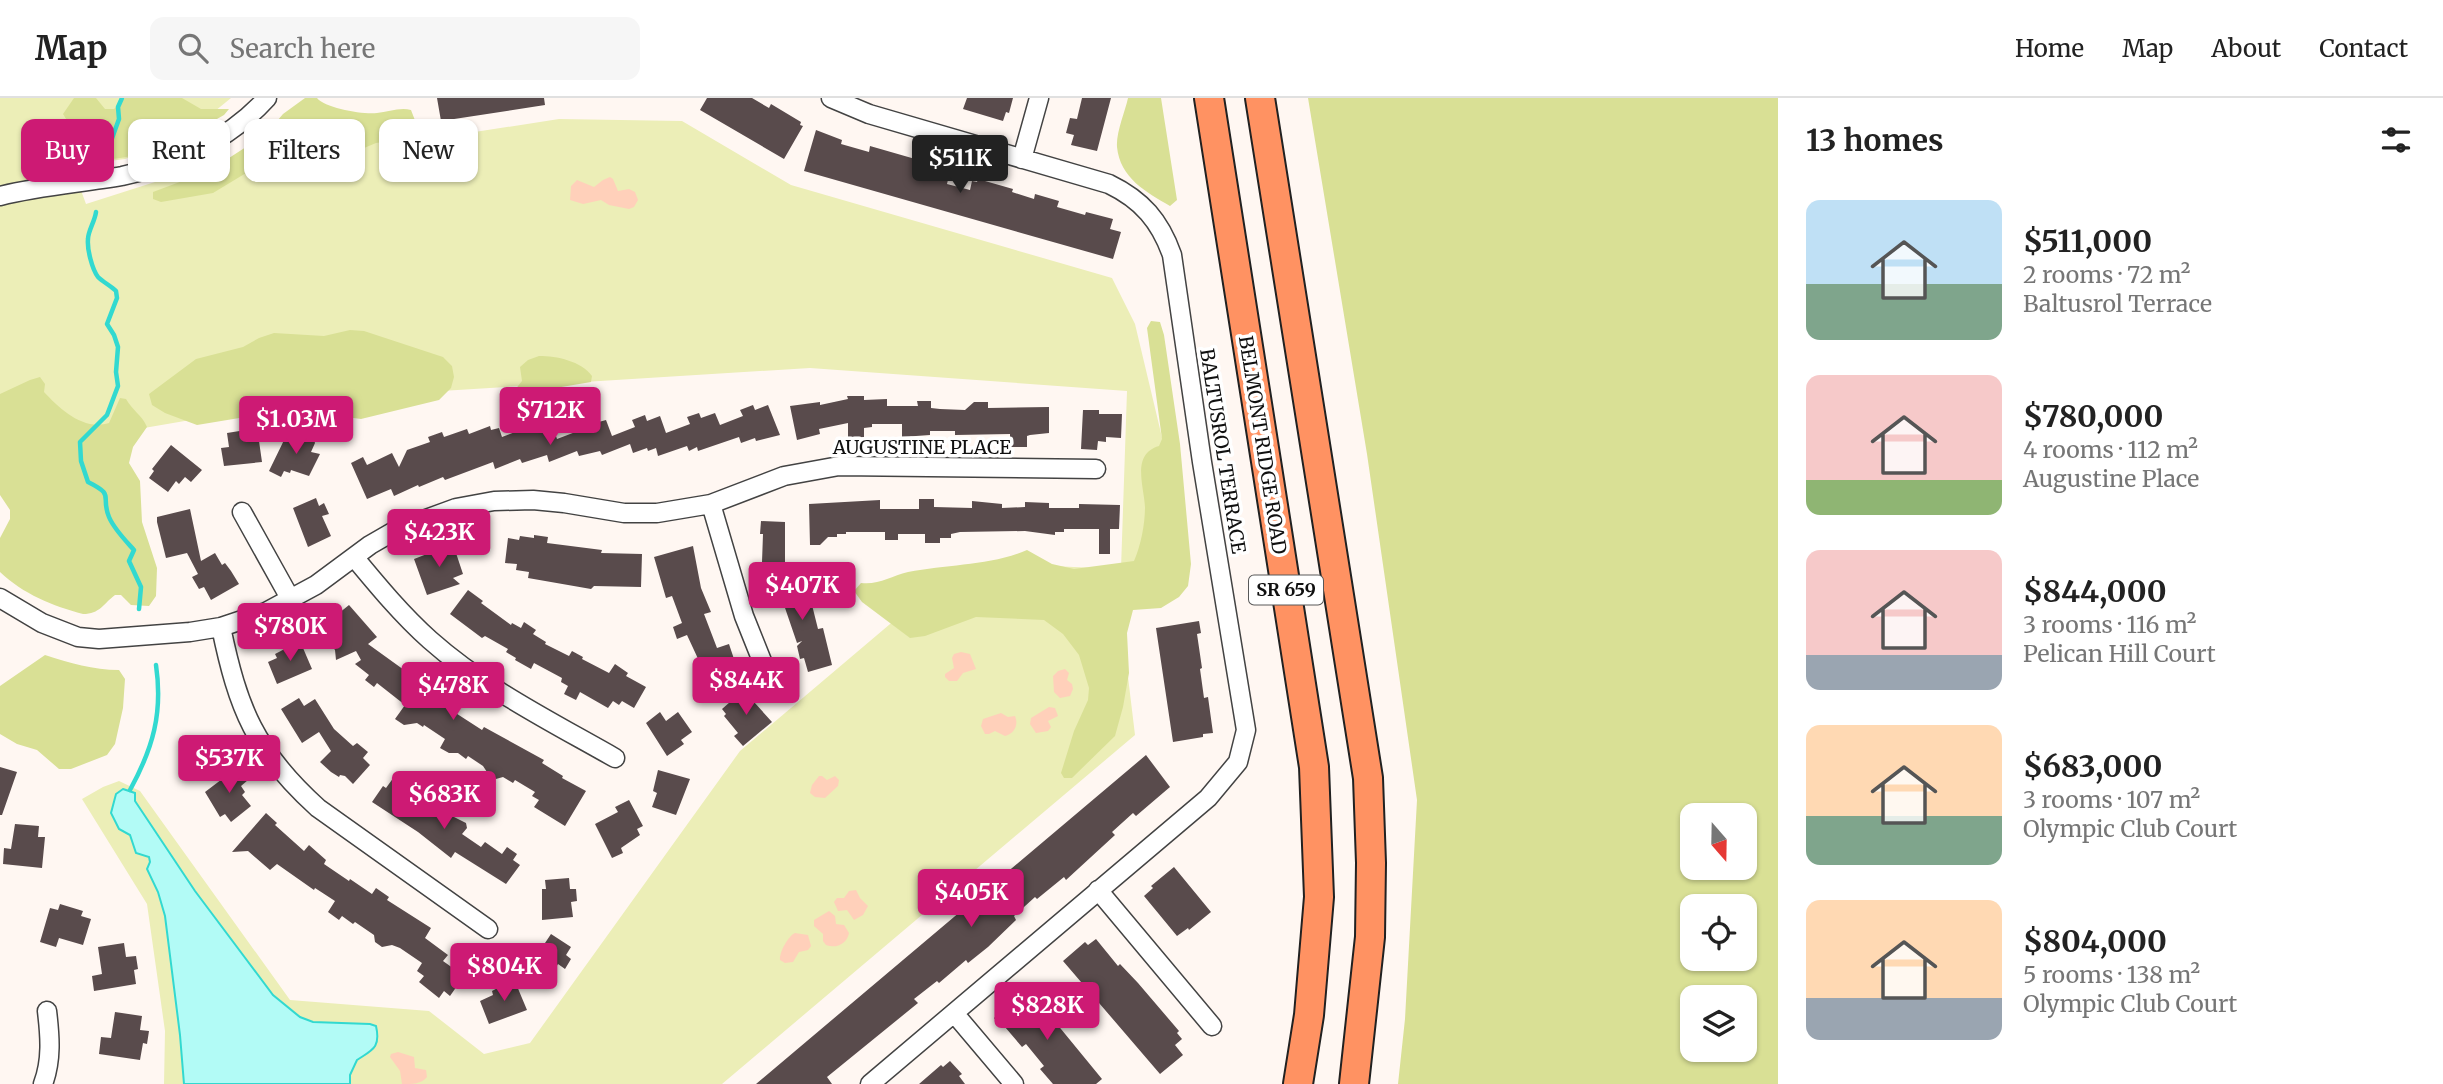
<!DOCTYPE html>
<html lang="en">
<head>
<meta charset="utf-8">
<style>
  :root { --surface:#fff; --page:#f6f6f6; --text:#222; --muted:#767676; --line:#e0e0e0; --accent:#cd1a74 }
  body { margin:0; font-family:Merriweather,serif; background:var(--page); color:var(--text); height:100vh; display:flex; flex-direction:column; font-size:26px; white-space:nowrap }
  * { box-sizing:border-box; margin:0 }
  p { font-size:23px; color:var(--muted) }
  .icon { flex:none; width:38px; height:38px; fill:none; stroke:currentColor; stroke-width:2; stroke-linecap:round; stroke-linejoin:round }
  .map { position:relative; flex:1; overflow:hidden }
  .sheet { display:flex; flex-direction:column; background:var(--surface); width:665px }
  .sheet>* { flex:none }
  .banner { position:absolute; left:21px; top:21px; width:665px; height:63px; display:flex; gap:14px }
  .needle { width:46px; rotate:160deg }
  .controls { position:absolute; left:1680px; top:705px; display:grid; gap:14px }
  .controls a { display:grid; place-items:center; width:77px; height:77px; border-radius:14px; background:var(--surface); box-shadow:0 2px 5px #0004; font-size:35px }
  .price { position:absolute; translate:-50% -60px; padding:0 16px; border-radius:7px; background:var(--accent); color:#fff; font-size:23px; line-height:46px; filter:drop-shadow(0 2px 4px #0008) }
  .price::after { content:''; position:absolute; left:50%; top:42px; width:21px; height:16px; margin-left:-10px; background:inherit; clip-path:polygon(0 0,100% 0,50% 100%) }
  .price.selected { background:#222; color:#fff }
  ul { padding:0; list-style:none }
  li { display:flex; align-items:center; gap:21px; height:175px; padding:0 28px }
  li span { display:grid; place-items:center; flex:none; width:196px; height:140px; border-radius:14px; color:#555 }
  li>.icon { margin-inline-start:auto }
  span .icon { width:84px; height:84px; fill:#fffc; stroke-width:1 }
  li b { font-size:30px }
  h2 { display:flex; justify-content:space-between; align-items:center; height:84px; padding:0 28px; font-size:30px }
  .pill { padding:0 24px; border-radius:14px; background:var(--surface); box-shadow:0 2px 5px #0004; font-size:24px; line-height:63px }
  .pill.selected { background:var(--accent); color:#fff }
  header { display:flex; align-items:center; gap:42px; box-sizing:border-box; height:98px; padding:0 35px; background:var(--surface); border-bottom:2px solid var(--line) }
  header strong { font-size:33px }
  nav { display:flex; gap:38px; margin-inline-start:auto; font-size:24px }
  .search { width:490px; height:63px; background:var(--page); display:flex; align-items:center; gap:18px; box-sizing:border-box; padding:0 24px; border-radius:14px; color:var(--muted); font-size:26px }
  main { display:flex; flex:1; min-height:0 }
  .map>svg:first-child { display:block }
</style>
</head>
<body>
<header>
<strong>Map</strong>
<div class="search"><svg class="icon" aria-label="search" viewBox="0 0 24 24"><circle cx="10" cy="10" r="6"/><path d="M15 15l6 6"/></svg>Search here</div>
<nav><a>Home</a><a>Map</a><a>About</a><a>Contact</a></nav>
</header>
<main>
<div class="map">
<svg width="1778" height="986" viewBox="0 0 1778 986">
  <rect width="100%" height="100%" fill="#fff7f2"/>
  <path fill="#eceeb7" d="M0,0H231L182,40L125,61L72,68L86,106L271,47L436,40L559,21L682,23L791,87L1112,180L1135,226L1175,394L1122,529L1135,637L722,986H164L165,933L147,806L82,701L103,689L119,683L140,693L290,902L429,913L484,956L530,945L740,653L955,471L1003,466L1121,471L1127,293L810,270L312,301L109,336L0,338Z"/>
  <path fill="#d9e095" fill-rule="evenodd" d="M74,0H96L105,11H114L125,0H182L201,11H229L224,17C183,40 137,66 88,61L79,42L63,16Z
    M305,0H317C325,10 364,17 377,15C388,14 400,9 411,12L416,25L418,42L412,45L391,43L376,45L357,53L319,46L306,49L261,66L213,95L161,104L153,101V94L209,73L266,36L283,16Z
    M1128,0H1161L1177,102L1170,108C1146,94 1120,80 1117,49C1116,34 1125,14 1128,0Z
    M1308,0H1778V986H1398L1405,921L1417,702L1367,356ZM1692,718H1745V770H1692ZM1692,808H1745V861H1692ZM1692,900H1745V952H1692Z
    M1151,223L1160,224L1164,237L1180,346L1191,466L1188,488L1179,499L1161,510L1133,512L1127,535L1129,575L1123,609L1115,638L1072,680H1064L1061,675L1074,633L1088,602L1089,590L1079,557L1063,536L1044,522L976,519L925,538L910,540L862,504L854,493L861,485C879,487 891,478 908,474C948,466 989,468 1027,452L1052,466L1074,471L1134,463C1141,447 1145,426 1145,409C1144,388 1131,356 1159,348L1162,341L1147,230Z
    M350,232L364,233L443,259L452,268L454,279L451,290L439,302L361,321L331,317L311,309H294L277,311L263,316L197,327L165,315L152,307L149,296L196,261L243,249L259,240L274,235L324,238Z
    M539,258C557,258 581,263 592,278L591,284L520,296L514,293L522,283L520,269L528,262Z
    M40,279L45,286L44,294C60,311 83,333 109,325L120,300L126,301C132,312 142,317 147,329L133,349L129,365L140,383L142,424L157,470L156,498L149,508L131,507L121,497H115C103,506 100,516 83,516C53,508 23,496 0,474V440L10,421V412L0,397V296L30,282Z
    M45,557C70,565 93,572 119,572L125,581L123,610L115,646L107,657L71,671H59L37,652L17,646L0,636V588Z"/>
  <path fill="#ffd0ba" d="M610,79L613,81L618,93L629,91L635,94L638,102L634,109L629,111L609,107L601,102L583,106L570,102L571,88L577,82L594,89L603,82Z
    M961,554L970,556L976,571L963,575L957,583H949L945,579V576L954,570L952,560L954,556Z
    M1065,571L1069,575L1067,582L1072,586L1073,591L1070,598L1060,600L1054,594L1053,578L1058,573Z
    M1049,609L1055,610L1058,618L1048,623L1051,629L1048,633L1036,635L1030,626L1031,620Z
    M1001,615L1008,619L1015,618C1019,627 1014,636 1005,638L995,633L989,636H985L981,628L983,621Z
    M819,678H822L827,682L835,678L839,682L838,688L825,700L815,699L810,695L812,687Z
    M856,792L860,800L868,808L863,817L854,822L847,812L838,813L834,804L837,800H844L849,793Z
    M829,813L835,818L836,826L844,827L849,835C847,846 836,851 826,847L823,843V836L814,828V822Z
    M795,835L808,837L811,848L808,852L799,854L793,864L785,865L780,862C779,855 788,838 795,835Z
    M398,954L414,959L415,970L426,972L427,979C422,986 412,986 402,986L400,973L390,959L391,956Z"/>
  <path fill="#b2fbf6" stroke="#32d9d0" stroke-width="2" d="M123,691L135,695V703L195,793L273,897L300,919L313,924L370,926L376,928C381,950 372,952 357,962L350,977V986H184L180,937L165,818L158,794L147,771L150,764L149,759L136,755L130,737L119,731L111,715L116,696Z"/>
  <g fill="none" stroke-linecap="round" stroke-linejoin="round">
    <path stroke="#32d9d0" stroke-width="4.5" d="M111,43L119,21L118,9L122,0
      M96,114C95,123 88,133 88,141C87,151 92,171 98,179C103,184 111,188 116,193L117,200L107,226L114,237L118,249L116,274L118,288L107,317L80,344L81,363L88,384C116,398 100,397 109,419C114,431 125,442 134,452L129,463L141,489L139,511
      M130,692C153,650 163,615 156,567"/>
  </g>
  <path fill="#594b4c" d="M437,0H544L545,7L441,23Z
    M707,0H752L769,10L771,6L801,24L800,27L803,28L784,61L700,12Z
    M967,0H1013L1009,15L1006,14L1003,23L963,11Z
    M1082,0H1111L1097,53L1071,47L1074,37L1066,35L1070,20L1077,21Z
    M29,29H42L41,46L28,45Z
    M816,32L842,42L841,46L869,54L870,48L936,67L950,73L947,86L970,92L972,83L977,84L978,81L1013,91L1012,94L1034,101L1035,96L1059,103L1057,109L1085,117L1086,114L1113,121L1110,131L1121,134L1113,161L804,73Z
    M847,298H864V302L887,301V308H918L917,303H931V310L940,311L965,312L974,304H988V310L1049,309V335L1030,337L1027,338V349H1010V336L955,337V333H930V337L902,339V326H872V329L864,330V339L848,340V325L819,331L820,336L797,342L790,308L820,304V307L848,301Z
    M753,307L755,312L768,307L780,337L756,343L755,340L741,345L739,339L698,353L697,349L689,353L687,348L658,358L656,350L648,353L647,350L633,355L630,346L602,357L600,353L579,358L577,353L549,364L547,357L522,365L520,361L495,371L493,364L445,382L443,379L419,389L418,387L394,398L391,391L367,401L351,365L363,359L367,367L392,355L399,369L407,352L430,344L428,339L442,334L444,339L467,331L469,336L490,328L491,332L499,330L502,339L538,325L540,331L553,329L557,341L578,333L577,330L606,322L612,338L635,329L632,322L645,317L647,323L660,318L666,335L690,326L687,319L699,315L701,320L715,315L720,327L743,318L740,312Z
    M1083,312H1099V316H1122L1121,340L1106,339V344L1098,343L1097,352L1081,351Z
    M252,331L254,344L259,343L262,364L224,368L221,350L229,349L227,335Z
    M287,336L294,340L306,336L313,339L315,345L311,354L320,356L309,378L291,372L290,375L284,373L281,379L269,373Z
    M171,347L202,372L191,384L185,379L179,386L176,383L168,394L149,380L154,373L152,371Z
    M316,400L319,408L324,405L329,416L322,418L331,438L308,449L293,410Z
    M919,401H934V409L972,410V403L1002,406V410L1025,409V404L1049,405V410H1079V406L1120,407L1119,431H1110V456H1099V431H1064V434H1055V437L1025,433L960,434L951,436V440H940V445H925V436H898V442H885V434H846V436H837V439H828L820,447H810L809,406L880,402V411H919Z
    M190,411L201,463L215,455L222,467L225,465L231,473L239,486L211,502L204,489L199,491L192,479L198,476L187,455L166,460L157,424V419Z
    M761,423L785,424V465L762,464L763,436H760Z
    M534,437L548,439L547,445L602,452L601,455L642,456L641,489L594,488L591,491L528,480L529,474L516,472L517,466L505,465L508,440L519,442L520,438L534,440Z
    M453,446L463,476L453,480L460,486L427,497L414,461Z
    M693,448L701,490L711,514L704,516L717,550L729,546L734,561L732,562L734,568L729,570L737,584L713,593L687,537L677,541L673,529L682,525L672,498L666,500L654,459Z
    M801,477L806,492L808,491L818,531L823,530L832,567L808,574L804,560L800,561L797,548L802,543L797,545L784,507L782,508L780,502L770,505L765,489Z
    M468,492L483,503L481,505L511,527L512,525L521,530L524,524L536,532L533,536L546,544L545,546L569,558L572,553L583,559L582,561L609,575L615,566L628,575L626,578L646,589L634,610L622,603L619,607L613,603L608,610L580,594L576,602L564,596L568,588L561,584L562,580L534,565L531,571L515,562L516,560L506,554L508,551L485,538L482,540L450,516Z
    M349,507L377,539L368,546L411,577L409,580L453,608L451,612L482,632L484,629L544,662L542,665L563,678L562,680L586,693L565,728L534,709L539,702L532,698L535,694L515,682L513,685L503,679L496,681L489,677L483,668L468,658L466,661L458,655H449L440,650L445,641L424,627L423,629L417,625L404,627L395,621L405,607L377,585L374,589L365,582L369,577L355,566L361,562L356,553L336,562L335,552L318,532Z
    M1199,523L1201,535L1197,536L1202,570L1200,571L1204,600L1208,599L1213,635L1203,636V639L1173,644L1156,530Z
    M300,543L312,571L277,586L268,564L277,560L275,556Z
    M746,590L756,602L754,604L772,624L743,648L734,638L738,635L724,618L726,616L722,611Z
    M299,600L304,608L315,601L334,631L353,648L357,645L368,654L363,660L370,667L353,686L345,678L340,677L339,679L331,674L320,664L331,653L319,634L302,645L281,611Z
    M660,614L666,623L678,614L692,634L681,642L684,646L667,658L646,625Z
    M1146,657L1170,689L1136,718L1133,715L1112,734L1115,737L1066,782L1064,779L1037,801L1035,799L1014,818L1016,822L988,849L968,865L966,862L939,885L937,883L914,901L918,905L827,979L832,986H756Z
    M0,669L17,674L2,717H0Z
    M238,669L248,682L241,688L245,694L242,697L251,708L231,724L225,716L220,719L205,694Z
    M658,672L690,681L676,717L652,709L657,695L653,693Z
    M394,679L422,698L418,704L441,718L444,714L466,725L467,730L462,736L481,749L485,744L502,756L507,749L517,756L513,762L520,767L506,786L455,754L451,760L418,734L372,704L383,688L386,690Z
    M629,702L643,728L637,731L640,737L621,750L623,755L612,760L595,726L618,714L615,709Z
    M266,715L277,725L275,727L304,753L309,747L326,762L324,766L349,783L350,781L372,796L376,790L389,799L387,802L431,830L425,840L448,857L443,863L464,878L450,898L444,893L439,900L419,884L424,878L417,873L422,865L400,850L392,847L382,849L375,844L374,837L355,824L353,826L342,818L339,822L328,814L335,803L315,790L314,792L277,766L270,772L248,753L232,754Z
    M15,726L39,728L38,739H45L42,770L3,766L4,750L11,751Z
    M1174,769L1211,814L1189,832L1188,830L1177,838L1144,798L1153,790L1151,788Z
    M569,780L570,791H576L577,803L571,804L573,819L542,822V791H546L545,782Z
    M60,806L83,813L81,818L91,821L83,847L59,840L56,849L40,844L50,810L58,812Z
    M551,836L571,849L566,857L571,861L565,871L558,866L547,884L522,869V864L530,853L537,857Z
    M1096,841L1118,868L1120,866L1138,885L1179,933L1177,935L1182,941L1175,947L1183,957L1160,976L1063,863L1085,844L1088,847Z
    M124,845L126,859L136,858L138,871L134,872L136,886L94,893L92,878L102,876L98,849Z
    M514,881L527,912L489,926L480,903L493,897L492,893Z
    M1029,892L1102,981L1096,986H1053L1040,971L1044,968L1026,946L1022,949L1005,929L1003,930L994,920Z
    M115,914L142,918L140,932L149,933L147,946L143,945L140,962L99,956L101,939L111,940Z
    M950,963L962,976L959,978L965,986H919L941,967L943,969Z"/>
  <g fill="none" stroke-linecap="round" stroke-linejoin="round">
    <g stroke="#434343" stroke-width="21">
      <path id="street" d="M831,0L869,16L1109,86C1142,102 1160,123 1172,157L1202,364L1246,632L1238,664L1208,700L870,986
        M1022,61L1039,0
        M0,98C40,88 82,85 122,78C176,67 230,41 267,0
        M711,406L744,518L766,573
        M242,414L291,502
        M354,459C378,488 402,517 430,542C485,591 552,624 615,660
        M0,500L42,525L78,539L99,541L190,534L221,529L266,514L316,487L370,447L396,432L456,410L494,403L533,402L564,405L624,415H657L711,406L784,378L839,368L1096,371
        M221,529C238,611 255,653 318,710L488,831
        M1098,792L1212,928
        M954,915L1014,986
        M43,986C52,962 50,938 47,913"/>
    </g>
    <g stroke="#212121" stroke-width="32">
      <path id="primary" d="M1209,0L1314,669L1319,799L1309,917L1298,986
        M1260,0L1368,680L1371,765L1370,839L1354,986"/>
    </g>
    <use href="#street" stroke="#fff" stroke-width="18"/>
    <use href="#primary" stroke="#ff9262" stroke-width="28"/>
  </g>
  <g text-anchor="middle" stroke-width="7" stroke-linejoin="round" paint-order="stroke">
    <rect fill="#fff" stroke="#585858" stroke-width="2" x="1249" y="477.5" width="74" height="29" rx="5"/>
    <g font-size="18" font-weight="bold" fill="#101010">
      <text x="1286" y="498">SR 659</text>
    </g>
    <g font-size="19" fill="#101010" stroke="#fff">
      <text transform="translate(1263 347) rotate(81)" y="7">BELMONT RIDGE ROAD</text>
      <text x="922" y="356">AUGUSTINE PLACE</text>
      <text transform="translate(1223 353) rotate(81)" y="7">BALTUSROL TERRACE</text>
    </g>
  </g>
</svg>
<div class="controls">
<a><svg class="needle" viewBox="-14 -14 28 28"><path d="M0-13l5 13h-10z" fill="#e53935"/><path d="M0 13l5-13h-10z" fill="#767676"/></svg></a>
<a><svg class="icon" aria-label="locate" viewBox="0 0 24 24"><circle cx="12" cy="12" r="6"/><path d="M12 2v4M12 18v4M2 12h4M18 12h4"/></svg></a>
<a><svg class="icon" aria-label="layers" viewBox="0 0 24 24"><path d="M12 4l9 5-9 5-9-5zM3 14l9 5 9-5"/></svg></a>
</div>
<b class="price selected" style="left:960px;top:97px">$511K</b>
<b class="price" style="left:550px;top:349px">$712K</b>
<b class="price" style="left:296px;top:358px">$1.03M</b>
<b class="price" style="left:439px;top:471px">$423K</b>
<b class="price" style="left:802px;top:524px">$407K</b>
<b class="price" style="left:290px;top:565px">$780K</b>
<b class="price" style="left:746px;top:619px">$844K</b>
<b class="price" style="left:453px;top:624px">$478K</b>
<b class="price" style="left:229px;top:697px">$537K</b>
<b class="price" style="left:444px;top:733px">$683K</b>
<b class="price" style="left:971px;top:831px">$405K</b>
<b class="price" style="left:504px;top:905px">$804K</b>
<b class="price" style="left:1047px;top:944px">$828K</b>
<div class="banner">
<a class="pill selected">Buy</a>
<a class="pill">Rent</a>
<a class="pill">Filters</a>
<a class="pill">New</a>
</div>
</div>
<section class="sheet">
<h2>13 homes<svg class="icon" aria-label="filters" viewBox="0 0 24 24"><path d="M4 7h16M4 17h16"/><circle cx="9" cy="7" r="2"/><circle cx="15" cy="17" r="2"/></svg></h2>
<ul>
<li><span style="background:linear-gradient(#bfe0f5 60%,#7fa58c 0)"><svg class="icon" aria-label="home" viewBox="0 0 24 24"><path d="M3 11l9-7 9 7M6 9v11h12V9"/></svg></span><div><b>$511,000</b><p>2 rooms · 72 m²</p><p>Baltusrol Terrace</p></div></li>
<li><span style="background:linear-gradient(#f6c9c9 75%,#8fb573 0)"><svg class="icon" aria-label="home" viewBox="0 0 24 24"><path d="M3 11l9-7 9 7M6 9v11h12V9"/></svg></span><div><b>$780,000</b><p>4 rooms · 112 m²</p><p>Augustine Place</p></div></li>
<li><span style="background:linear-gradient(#f6c9c9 75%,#9aa5b1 0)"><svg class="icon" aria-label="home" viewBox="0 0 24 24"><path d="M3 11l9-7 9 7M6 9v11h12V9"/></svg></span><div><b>$844,000</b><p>3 rooms · 116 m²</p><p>Pelican Hill Court</p></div></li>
<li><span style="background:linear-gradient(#ffd9b3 65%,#7fa58c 0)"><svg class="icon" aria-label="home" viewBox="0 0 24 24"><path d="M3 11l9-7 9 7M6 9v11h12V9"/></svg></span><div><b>$683,000</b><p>3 rooms · 107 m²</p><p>Olympic Club Court</p></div></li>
<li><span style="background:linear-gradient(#ffd9b3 70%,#9aa5b1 0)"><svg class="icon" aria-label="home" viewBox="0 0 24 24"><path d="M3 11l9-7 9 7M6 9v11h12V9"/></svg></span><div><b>$804,000</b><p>5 rooms · 138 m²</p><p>Olympic Club Court</p></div></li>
</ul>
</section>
</main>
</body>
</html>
